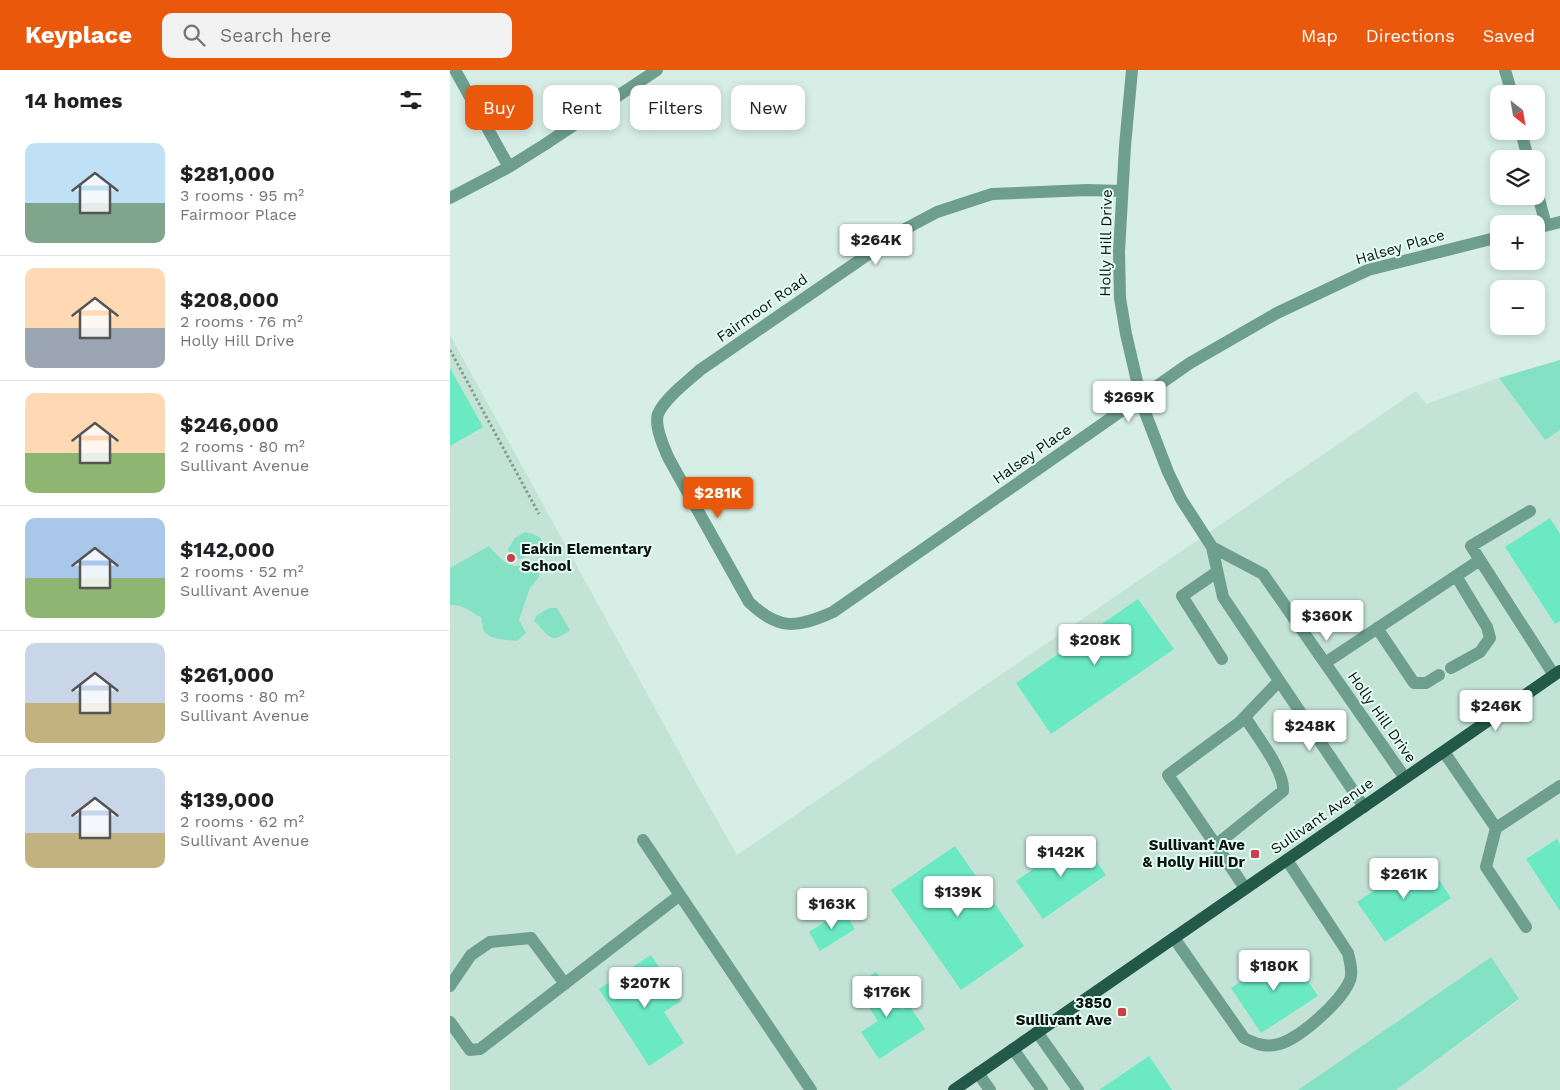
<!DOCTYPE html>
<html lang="en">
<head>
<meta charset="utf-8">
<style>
  :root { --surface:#fff; --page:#f2f2f2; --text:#202124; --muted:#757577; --line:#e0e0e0; --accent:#ea580c }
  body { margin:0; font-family:"Work Sans",sans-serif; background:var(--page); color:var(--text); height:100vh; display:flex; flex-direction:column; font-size:19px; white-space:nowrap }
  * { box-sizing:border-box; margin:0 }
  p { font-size:16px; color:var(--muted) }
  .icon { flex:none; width:28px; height:28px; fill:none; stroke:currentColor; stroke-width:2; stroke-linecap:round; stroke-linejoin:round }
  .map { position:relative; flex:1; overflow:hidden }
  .panel { display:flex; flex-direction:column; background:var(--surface); width:450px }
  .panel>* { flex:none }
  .banner { position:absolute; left:15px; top:15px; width:475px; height:45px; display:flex; gap:10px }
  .needle { width:32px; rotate:149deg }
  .controls { position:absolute; left:1040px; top:15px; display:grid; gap:10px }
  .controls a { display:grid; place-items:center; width:55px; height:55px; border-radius:10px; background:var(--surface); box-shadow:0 2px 8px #0003; font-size:25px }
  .price { position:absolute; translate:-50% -42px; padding:0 11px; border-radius:5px; background:#fff; color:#222; font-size:16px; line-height:32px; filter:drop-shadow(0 1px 2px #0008) }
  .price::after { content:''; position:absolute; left:50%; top:30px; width:15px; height:11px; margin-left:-8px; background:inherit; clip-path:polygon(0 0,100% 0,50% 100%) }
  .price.selected { background:var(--accent); color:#fff }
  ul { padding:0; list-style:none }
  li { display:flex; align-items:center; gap:15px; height:125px; padding:0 25px }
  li+li { border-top:1px solid var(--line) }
  li span { display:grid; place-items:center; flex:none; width:140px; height:100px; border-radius:10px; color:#555 }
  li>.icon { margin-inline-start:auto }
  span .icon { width:60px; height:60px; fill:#fffc; stroke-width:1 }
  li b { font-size:21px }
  h2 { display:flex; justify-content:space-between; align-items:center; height:60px; padding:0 25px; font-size:21px }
  .chip { padding:0 18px; border-radius:10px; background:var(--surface); box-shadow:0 2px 8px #0003; font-size:18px; line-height:45px }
  .chip.selected { background:var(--accent); color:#fff }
  header { display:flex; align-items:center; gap:30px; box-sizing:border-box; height:70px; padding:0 25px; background:var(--accent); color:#fff }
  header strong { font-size:24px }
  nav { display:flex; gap:28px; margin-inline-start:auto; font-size:18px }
  .search { width:350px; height:45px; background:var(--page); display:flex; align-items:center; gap:12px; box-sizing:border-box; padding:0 18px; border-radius:10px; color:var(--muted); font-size:19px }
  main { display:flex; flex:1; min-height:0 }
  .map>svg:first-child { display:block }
</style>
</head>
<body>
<header>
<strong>Keyplace</strong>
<div class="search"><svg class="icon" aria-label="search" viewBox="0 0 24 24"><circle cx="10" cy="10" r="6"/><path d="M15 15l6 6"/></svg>Search here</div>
<nav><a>Map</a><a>Directions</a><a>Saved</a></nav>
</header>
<main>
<section class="panel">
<h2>14 homes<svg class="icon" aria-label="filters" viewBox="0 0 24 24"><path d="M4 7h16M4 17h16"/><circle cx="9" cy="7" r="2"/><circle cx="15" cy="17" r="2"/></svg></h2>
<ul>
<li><span style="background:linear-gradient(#bfe0f5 60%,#7fa58c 0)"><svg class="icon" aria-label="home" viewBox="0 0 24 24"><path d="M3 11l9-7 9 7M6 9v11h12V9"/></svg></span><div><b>$281,000</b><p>3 rooms · 95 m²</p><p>Fairmoor Place</p></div></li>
<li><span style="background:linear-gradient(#ffd9b3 60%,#9aa5b1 0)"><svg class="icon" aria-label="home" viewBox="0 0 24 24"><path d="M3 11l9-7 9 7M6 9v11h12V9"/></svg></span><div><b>$208,000</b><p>2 rooms · 76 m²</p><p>Holly Hill Drive</p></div></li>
<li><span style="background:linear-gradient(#ffd9b3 60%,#8fb573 0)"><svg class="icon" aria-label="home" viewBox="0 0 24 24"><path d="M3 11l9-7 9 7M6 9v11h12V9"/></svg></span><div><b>$246,000</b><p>2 rooms · 80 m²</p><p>Sullivant Avenue</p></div></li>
<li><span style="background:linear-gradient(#a9c7e8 60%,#8fb573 0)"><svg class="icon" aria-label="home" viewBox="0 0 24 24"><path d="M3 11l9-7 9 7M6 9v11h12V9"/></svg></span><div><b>$142,000</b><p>2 rooms · 52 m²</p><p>Sullivant Avenue</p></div></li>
<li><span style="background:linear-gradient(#c9d6e8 60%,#c2b280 0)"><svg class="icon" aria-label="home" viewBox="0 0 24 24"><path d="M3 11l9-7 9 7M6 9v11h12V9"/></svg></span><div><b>$261,000</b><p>3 rooms · 80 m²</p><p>Sullivant Avenue</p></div></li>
<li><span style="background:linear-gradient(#c9d6e8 65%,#c2b280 0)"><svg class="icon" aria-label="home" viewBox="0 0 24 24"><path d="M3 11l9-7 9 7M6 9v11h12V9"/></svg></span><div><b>$139,000</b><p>2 rooms · 62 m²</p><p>Sullivant Avenue</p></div></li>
</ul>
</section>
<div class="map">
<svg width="1110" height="1020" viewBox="0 0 1110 1020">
  <rect width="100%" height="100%" fill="#d6eee5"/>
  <path fill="#c3e3d7" d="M0,265L245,711L287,785L966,321L976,334L1049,308L1095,370L1110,360V1020H946L1069,930L1041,887L848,1020H0Z"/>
  <path fill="#85e1c3" d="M1110,290V360L1095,370L1049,308Z
    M75,462L83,464L91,468V480L70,489L60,487L58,479L65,468Z
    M39,476C46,484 57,497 68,496C73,495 78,492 84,492L89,498V507L80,518L69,550L76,563L67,571C58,570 37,570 33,559C32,556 32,551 31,547C18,541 15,535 0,535V498Z
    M99,538H107L120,560C99,577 98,563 84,551L86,546Z
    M1041,887L1069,929L946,1020H848Z"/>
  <path fill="#6ae9c3" d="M0,298L33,357L0,376Z
    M1100,448L1110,464V551L1105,554L1055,477Z
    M688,529L724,579L601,664L566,613Z
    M629,767L656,805L593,849L566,811Z
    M1107,769L1110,774V841L1076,789Z
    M505,776L574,876L511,920L441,820Z
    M974,787L1001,828L935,872L907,832Z
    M393,840L405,859L370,881L359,862Z
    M838,881L868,926L811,963L781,918Z
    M201,885L231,931L214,942L234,973L199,996L149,919Z
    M426,902L452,940L459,935L475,959L429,989L411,962L428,951L405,916Z
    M699,986L722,1020H649Z"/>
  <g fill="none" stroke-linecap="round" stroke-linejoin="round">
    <path stroke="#889a93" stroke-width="3" stroke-dasharray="2.5 2.5" stroke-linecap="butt" d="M0,280L89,444"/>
    <path stroke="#6e9e8d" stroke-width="12" d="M5,0L59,97
      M682,0L675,76L669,182L670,228L676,264L693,337L718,402L731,429L762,477L773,527L914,737
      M1055,0L1062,24
      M1071,61L1078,89
      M1086,118L1096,155
      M672,121L637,120L542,124L487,142L455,159L250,300C238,311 214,329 208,344C204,356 214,378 219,389L299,532C329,561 347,558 383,542L740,293L827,243L918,200L1049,167
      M0,128L59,97L94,75L207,0
      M1086,158L1110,152
      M1080,441L1021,476L1104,605
      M762,477L813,504L955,708
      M767,502L732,526L772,589
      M927,558L964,613H976L989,605
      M875,593L1030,490
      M1001,598L1030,582L1040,568L1037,557L1006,506
      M994,682L1046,758L1110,716
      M1046,758L1036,797L1076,857
      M193,770L361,1020
      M766,775L833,721C835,701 806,665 795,647
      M795,818L718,705L790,652L829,611
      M724,868L794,968C804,973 813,977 824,975C846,973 892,931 900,910C903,902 900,892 898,883L837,790
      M0,916L21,885L40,872L81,868L115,914
      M0,952L20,980L30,979L230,825
      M587,962L628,1020
      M563,979L592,1020
      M528,1003L540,1020"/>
    <path stroke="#225949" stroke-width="12" d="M504,1020L1110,601"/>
  </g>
  <g fill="#cf3f49" stroke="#e3fbf2" stroke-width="2">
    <circle cx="61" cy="488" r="5"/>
    <rect x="800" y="779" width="10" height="10" rx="2.5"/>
    <rect x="667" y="937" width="10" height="10" rx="2.5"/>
  </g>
  <g text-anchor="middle" stroke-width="4" stroke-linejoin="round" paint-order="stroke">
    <g font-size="15" fill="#0b1310" stroke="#e3fbf2">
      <text transform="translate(656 173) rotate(-89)" y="5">Holly Hill Drive</text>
      <text transform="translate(950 177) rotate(-16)" y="5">Halsey Place</text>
      <text transform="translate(312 238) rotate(-35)" y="5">Fairmoor Road</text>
      <text transform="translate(582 384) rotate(-35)" y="5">Halsey Place</text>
      <text transform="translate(932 647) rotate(55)" y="5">Holly Hill Drive</text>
      <text transform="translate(872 746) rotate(-35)" y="5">Sullivant Avenue</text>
    </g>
    <g font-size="15" font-weight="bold" fill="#0b1310" stroke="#e3fbf2" text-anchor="end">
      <text x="71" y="484" text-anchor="start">Eakin Elementary<tspan x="71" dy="17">School</tspan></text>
      <text x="795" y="780">Sullivant Ave<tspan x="795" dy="17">&amp; Holly Hill Dr</tspan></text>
      <text x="662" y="938">3850<tspan x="662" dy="17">Sullivant Ave</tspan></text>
    </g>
  </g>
</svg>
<div class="controls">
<a><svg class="needle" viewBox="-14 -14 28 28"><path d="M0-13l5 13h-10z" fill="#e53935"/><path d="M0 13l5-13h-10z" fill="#757577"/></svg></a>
<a><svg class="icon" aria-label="layers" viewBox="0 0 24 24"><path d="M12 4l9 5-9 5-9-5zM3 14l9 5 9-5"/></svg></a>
<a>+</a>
<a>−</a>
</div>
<b class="price" style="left:426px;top:196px">$264K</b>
<b class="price" style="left:679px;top:353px">$269K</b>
<b class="price selected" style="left:268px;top:449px">$281K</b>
<b class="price" style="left:877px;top:572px">$360K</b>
<b class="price" style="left:645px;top:596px">$208K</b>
<b class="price" style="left:1046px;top:662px">$246K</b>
<b class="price" style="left:860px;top:682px">$248K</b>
<b class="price" style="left:611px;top:808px">$142K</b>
<b class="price" style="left:954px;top:830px">$261K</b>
<b class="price" style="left:508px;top:848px">$139K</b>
<b class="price" style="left:382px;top:860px">$163K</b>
<b class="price" style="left:824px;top:922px">$180K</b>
<b class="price" style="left:195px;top:939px">$207K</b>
<b class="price" style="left:437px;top:948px">$176K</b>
<div class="banner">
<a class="chip selected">Buy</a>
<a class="chip">Rent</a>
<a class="chip">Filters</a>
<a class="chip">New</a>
</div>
</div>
</main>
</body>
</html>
